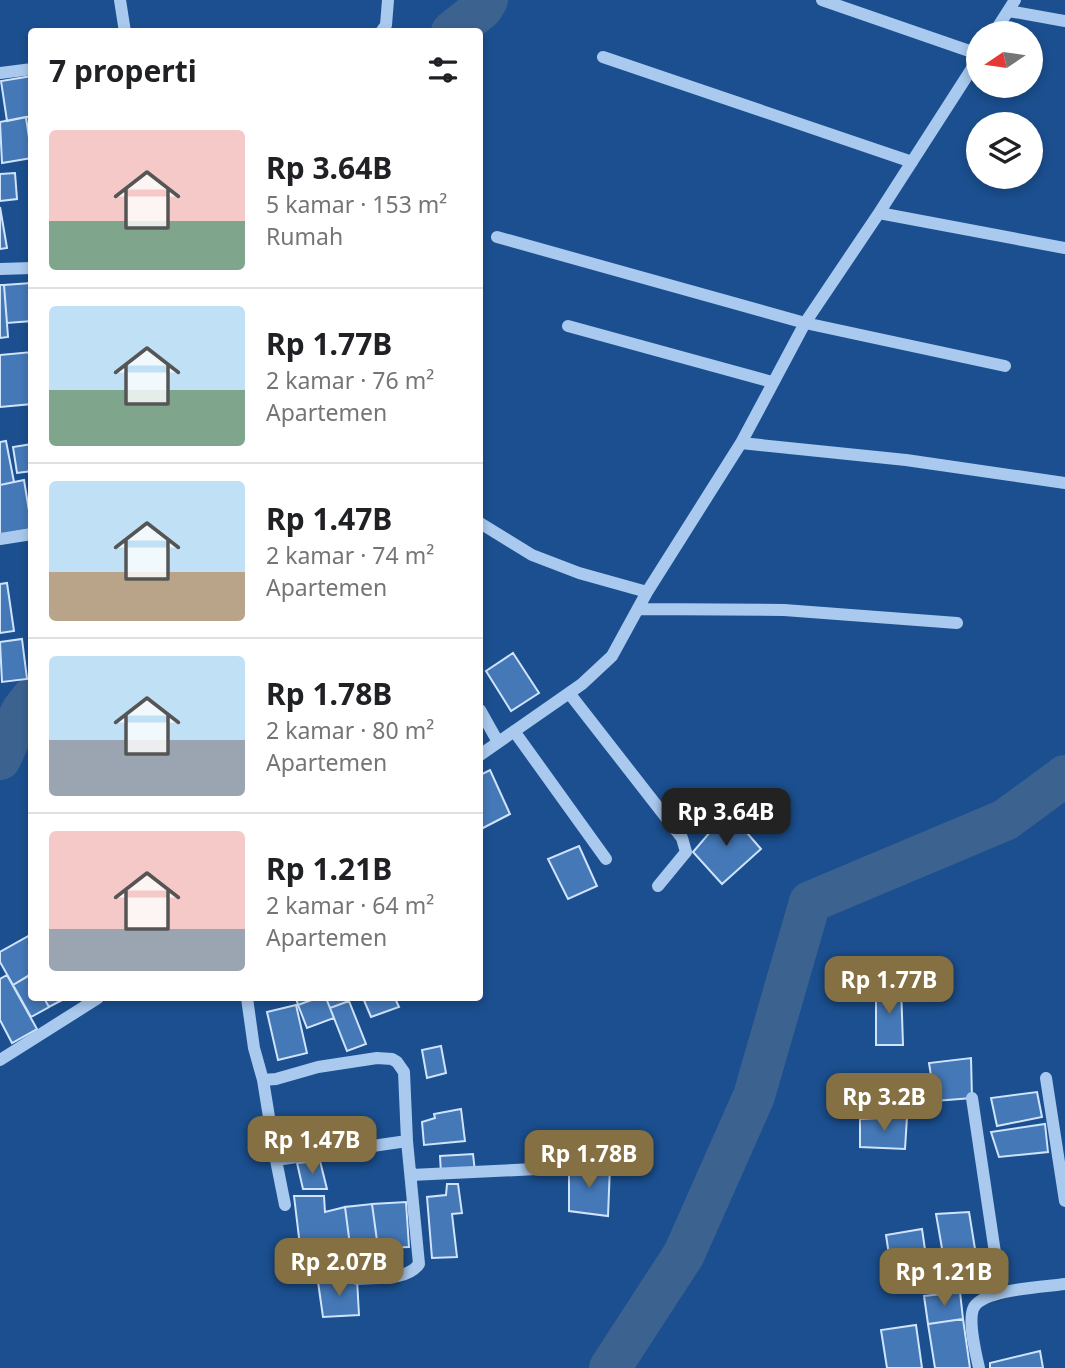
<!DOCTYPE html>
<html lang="id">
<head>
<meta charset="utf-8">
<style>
  :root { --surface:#fff; --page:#f2f2f2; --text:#202124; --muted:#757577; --line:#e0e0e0; --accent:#847042 }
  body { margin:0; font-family:"Noto Sans",sans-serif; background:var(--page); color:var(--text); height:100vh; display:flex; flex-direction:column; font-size:26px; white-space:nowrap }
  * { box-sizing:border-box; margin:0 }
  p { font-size:23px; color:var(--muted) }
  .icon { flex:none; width:38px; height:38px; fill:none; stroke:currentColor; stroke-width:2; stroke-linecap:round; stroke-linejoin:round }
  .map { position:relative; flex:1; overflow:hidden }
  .drawer { position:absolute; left:28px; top:28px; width:455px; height:973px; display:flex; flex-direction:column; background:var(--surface); border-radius:7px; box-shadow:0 4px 10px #0003 }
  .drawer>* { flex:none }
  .needle { width:46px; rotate:257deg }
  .controls { position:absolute; left:966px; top:21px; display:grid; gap:14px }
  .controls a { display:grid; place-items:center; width:77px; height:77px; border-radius:50%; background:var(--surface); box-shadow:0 4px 10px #0003; font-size:35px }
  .price { position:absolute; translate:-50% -60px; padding:0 16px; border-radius:14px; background:var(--accent); color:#fff; font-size:23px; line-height:46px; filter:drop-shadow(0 2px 4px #0008) }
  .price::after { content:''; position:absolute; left:50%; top:42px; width:21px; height:16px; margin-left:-10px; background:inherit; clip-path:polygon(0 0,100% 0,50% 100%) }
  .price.selected { background:#222; color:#fff }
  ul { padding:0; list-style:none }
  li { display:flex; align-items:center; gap:21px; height:175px; padding:0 21px }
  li+li { border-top:2px solid var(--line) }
  li span { display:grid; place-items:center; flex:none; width:196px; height:140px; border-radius:7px; color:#555 }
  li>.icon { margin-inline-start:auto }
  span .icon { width:84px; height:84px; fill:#fffc; stroke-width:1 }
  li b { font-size:30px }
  h2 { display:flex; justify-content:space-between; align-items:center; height:84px; padding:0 21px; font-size:30px }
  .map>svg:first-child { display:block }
</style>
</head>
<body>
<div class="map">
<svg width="1065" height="1368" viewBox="0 0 1065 1368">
  <rect width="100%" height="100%" fill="#1b4f8f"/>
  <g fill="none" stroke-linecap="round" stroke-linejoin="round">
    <path stroke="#3c6290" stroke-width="42" d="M452,32L482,8L487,0
      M0,759L22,711L32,698
      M610,1368L684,1254L754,1096L810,902L1005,820L1065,776"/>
  </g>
  <path fill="#4478b7" stroke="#cfe3fa" stroke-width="2" d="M32,76V116L7,121L1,81Z
    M26,117L32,158L2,163L0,122Z
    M15,173L17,199L0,201V174Z
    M0,207L7,248L0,249Z
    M31,283L32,321L7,323L4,285Z
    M0,285H4L8,337L0,338Z
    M32,352V404L0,407V355Z
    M6,441L14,482L0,485V442Z
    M32,444V471L17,473L13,447Z
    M24,480L32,529L0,535V485Z
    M7,583L14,631L0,633V584Z
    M22,639L27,679L2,682L0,642Z
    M513,653L539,693L511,711L486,671Z
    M490,770L510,814L481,829L480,775Z
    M728,811L761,849L722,884L693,852Z
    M579,846L597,886L568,899L548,859Z
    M32,934V974L13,985L0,962V952Z
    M31,974L32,998H44L49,1007L31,1017L13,985Z
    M7,975L37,1029L12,1043L0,1020V979Z
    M901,986L903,1045H876V988Z
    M44,998H66L49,1007Z
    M296,998H317L298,1005Z
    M317,998H326L334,1018L307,1028L298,1005Z
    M326,998H348L349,1001L330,1008Z
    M363,998H395L399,1007L371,1017Z
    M349,1001L366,1044L347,1051L330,1008Z
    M296,1005L307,1053L278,1060L267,1012Z
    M441,1046L446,1073L427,1078L422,1050Z
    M971,1058L972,1098L935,1101L929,1063Z
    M1037,1092L1042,1117L997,1126L991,1098Z
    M461,1109L465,1141L424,1145L422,1122L435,1118L434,1114Z
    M907,1117L905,1149L860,1147V1119Z
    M1045,1124L1048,1152L999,1157L991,1132Z
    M473,1154L475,1172L441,1174L440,1156Z
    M320,1161L327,1189H303L297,1163Z
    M610,1166L608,1216L569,1211V1167Z
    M447,1184H458L462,1213L452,1214L457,1257L432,1258L427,1197L446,1195Z
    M294,1196H324L325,1212L345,1207L351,1253L345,1273L304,1279Z
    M406,1202L409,1247L378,1248L372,1204Z
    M372,1204L378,1248L351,1253L345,1207Z
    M969,1212L976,1255L944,1260L936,1214Z
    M922,1229L928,1270L892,1275L886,1235Z
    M357,1279L359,1315L323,1317L318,1282Z
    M960,1292L963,1319L928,1324L924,1296Z
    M963,1319L970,1368H935L928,1324Z
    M916,1325L922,1368H887L881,1330Z
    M1040,1351L1043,1368H990V1363Z"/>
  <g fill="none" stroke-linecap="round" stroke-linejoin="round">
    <path stroke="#a9c9ee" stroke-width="12" d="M120,0L125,32
      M822,0L978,54
      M1009,11L1065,21
      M381,32L386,25L388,0
      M994,33L1015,0
      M603,57L912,162
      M0,73L32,69
      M879,213L1065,248
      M497,237L805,323L1005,366
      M0,269L32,268
      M568,326L772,382
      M741,443L906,460L1065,483
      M480,523L532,555L579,573L647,592
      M0,539L32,534
      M639,609L784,610L957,623
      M569,693L682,838L686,852L658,886
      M480,710L498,742
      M514,731L606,859
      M480,755L582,684L612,656L647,592L741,443L805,323L879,213L978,59
      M247,998L254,1048L263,1080L276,1079L318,1067L377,1058L392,1059L397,1062L404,1072L407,1141L419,1264C407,1281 376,1277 357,1279
      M0,1060L98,998
      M1046,1078L1065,1201
      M263,1080L276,1160L407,1141
      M972,1098L1001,1293
      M276,1160L285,1205
      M411,1175L558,1168
      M979,1368C976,1354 967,1320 974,1307C985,1289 1045,1287 1065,1284"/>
  </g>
</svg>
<div class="controls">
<a><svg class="needle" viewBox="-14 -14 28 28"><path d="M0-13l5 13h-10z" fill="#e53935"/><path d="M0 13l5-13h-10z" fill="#757577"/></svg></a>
<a><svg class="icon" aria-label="layers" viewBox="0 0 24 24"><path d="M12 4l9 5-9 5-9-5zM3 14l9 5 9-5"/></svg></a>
</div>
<b class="price selected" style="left:726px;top:848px">Rp 3.64B</b>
<b class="price" style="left:889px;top:1016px">Rp 1.77B</b>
<b class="price" style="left:884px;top:1133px">Rp 3.2B</b>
<b class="price" style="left:312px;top:1176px">Rp 1.47B</b>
<b class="price" style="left:589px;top:1190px">Rp 1.78B</b>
<b class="price" style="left:339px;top:1298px">Rp 2.07B</b>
<b class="price" style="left:944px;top:1308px">Rp 1.21B</b>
<section class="drawer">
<h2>7 properti<svg class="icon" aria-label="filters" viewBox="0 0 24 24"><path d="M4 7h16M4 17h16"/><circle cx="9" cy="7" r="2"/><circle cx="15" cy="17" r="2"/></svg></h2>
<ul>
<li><span style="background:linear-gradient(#f6c9c9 65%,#7fa58c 0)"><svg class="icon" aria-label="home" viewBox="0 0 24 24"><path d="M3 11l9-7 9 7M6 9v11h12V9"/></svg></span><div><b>Rp 3.64B</b><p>5 kamar · 153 m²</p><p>Rumah</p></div></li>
<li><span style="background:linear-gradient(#bfe0f5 60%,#7fa58c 0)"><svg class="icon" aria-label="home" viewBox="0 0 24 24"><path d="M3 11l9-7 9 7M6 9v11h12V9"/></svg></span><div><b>Rp 1.77B</b><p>2 kamar · 76 m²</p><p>Apartemen</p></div></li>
<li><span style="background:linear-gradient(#bfe0f5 65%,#b9a48a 0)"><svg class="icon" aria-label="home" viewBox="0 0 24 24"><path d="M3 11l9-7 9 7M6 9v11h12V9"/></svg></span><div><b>Rp 1.47B</b><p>2 kamar · 74 m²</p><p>Apartemen</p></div></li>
<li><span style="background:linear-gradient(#bfe0f5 60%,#9aa5b1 0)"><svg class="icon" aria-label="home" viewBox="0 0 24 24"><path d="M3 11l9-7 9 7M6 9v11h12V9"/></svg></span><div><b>Rp 1.78B</b><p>2 kamar · 80 m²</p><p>Apartemen</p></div></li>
<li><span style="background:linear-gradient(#f6c9c9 70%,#9aa5b1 0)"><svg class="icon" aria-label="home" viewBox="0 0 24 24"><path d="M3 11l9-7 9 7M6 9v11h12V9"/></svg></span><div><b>Rp 1.21B</b><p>2 kamar · 64 m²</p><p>Apartemen</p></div></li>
</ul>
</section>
</div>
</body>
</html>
